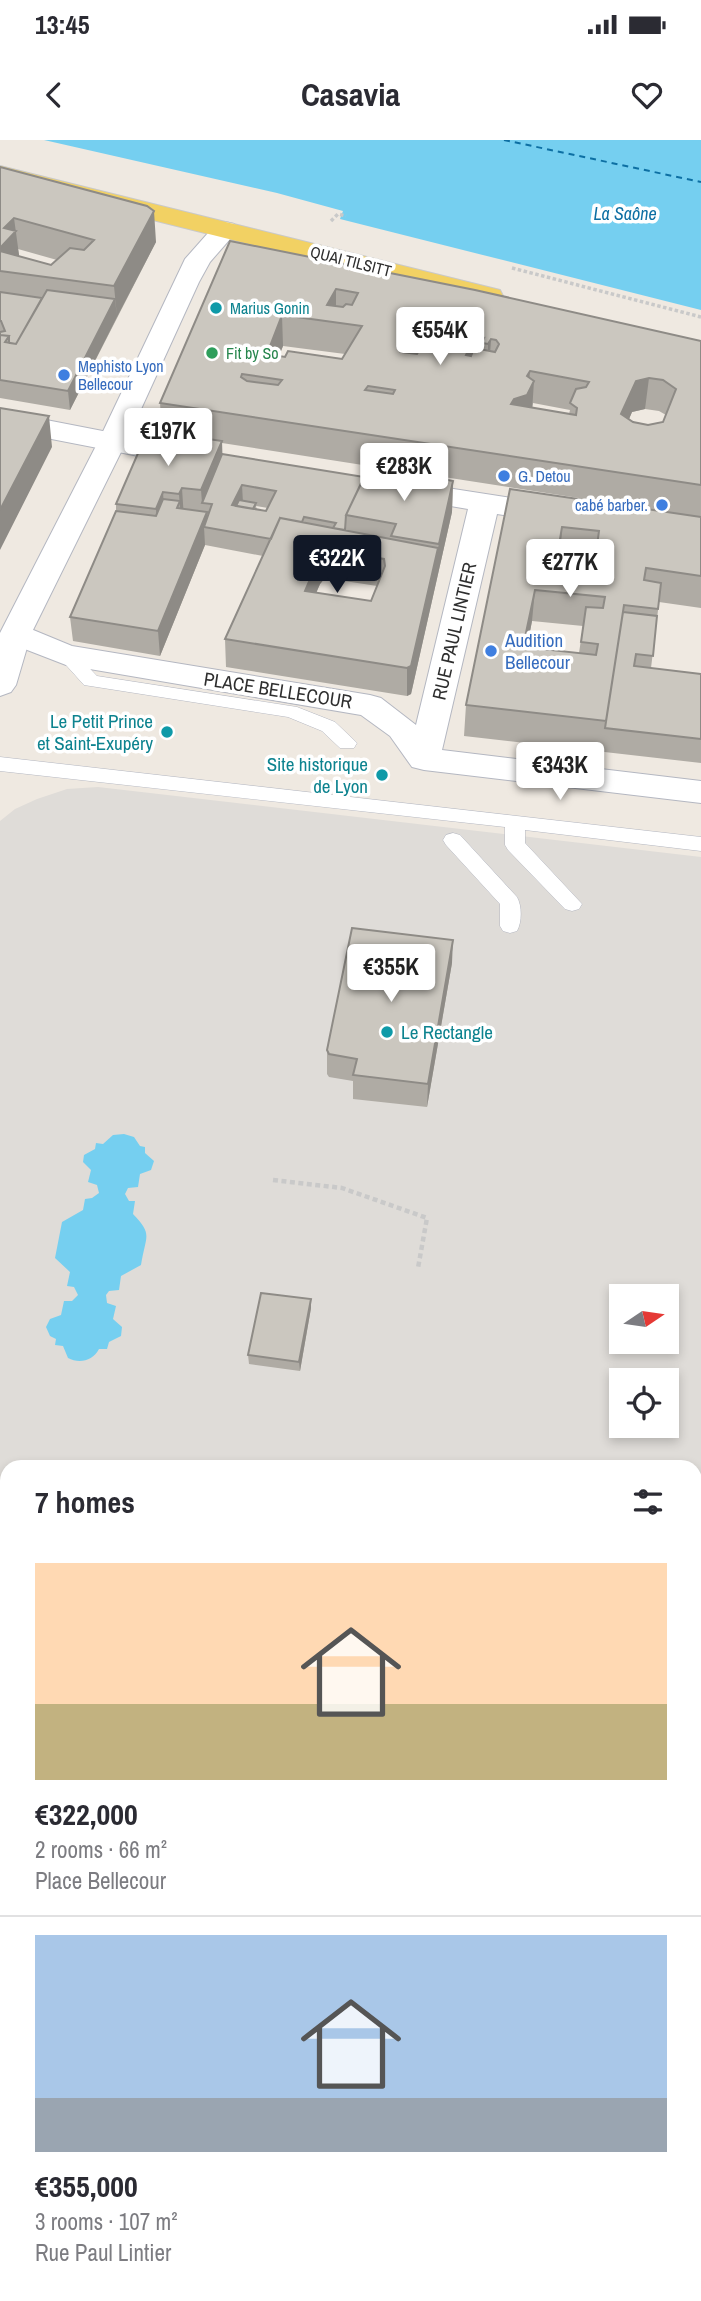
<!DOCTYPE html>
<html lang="en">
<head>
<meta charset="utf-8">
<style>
  :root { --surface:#fff; --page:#f2f2f3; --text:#2b2b33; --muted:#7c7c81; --line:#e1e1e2; --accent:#111827 }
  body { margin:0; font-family:"Archivo Narrow",sans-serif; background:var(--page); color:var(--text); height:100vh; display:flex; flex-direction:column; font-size:26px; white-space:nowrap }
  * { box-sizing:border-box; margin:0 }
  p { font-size:23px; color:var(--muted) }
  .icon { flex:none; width:38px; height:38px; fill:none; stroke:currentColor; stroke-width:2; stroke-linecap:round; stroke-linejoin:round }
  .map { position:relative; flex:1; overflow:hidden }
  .drawer { position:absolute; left:0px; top:1320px; width:702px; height:842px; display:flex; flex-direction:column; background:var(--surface); border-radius:21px 21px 0 0; box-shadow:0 4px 10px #0003 }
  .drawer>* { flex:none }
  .needle { width:46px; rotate:77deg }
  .fabs { position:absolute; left:609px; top:1144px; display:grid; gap:14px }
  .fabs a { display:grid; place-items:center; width:70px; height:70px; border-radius:0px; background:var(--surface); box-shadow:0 4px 10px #0003; font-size:35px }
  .price { position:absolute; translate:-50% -60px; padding:0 16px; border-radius:7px; background:#fff; color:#222; font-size:23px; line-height:46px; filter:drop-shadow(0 2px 4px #0008) }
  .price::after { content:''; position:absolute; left:50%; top:42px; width:21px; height:16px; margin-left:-10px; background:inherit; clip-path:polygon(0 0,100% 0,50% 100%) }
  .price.on { background:var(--accent); color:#fff }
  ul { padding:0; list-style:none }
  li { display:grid; align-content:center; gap:14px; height:371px; padding:0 35px }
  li+li { border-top:2px solid var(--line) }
  li span { display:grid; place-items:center; height:217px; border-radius:0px; color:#555 }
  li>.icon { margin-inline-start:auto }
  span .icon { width:126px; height:126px; fill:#fffc; stroke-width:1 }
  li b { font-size:30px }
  h2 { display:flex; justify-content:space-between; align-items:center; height:84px; padding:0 35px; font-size:30px }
  .status { display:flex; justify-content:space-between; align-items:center; height:49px; padding:0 35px; background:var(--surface); direction:ltr }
  .status svg { height:19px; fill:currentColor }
  header { display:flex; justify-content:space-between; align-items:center; height:91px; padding:0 35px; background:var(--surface); font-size:32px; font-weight:800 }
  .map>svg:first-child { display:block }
</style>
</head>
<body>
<div class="status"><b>13:45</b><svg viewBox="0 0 49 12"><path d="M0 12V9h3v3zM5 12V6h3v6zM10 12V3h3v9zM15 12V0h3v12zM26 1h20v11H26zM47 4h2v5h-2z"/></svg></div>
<header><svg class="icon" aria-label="back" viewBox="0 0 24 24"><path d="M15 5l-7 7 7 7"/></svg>Casavia<svg class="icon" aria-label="heart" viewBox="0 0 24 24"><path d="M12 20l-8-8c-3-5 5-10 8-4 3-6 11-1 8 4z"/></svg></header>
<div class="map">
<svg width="701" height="2161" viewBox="0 0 701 2161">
  <rect width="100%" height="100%" fill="#efe9e1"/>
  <path fill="#dfdcd8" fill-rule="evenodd" d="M98,647L701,717V2161H0V681L15,669L37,659L67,649ZM621,1157H667V1202H621ZM621,1241H667V1286H621ZM7,1326H695V2154H7Z"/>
  <path fill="#75cff0" d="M44,0H701V170L340,79L343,71L277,53Z
    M124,994L134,997L140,1006L145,1007V1013L154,1021L151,1030L140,1034L138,1047L128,1048L125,1054L129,1061H135L133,1074C153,1095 146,1094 141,1125L121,1136L119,1150L109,1151L106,1155L107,1163L116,1166L113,1179L122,1187L121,1196L109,1202L107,1209H99C93,1221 79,1224 68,1218L63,1206L55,1205L56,1199L50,1196L46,1187L50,1179L61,1175L64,1161H72L78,1155L74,1147L67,1146L70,1132L55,1118L62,1082L83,1070L85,1059L92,1058L99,1053L97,1045L88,1042L91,1030L83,1022L84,1015L95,1009L96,1003L103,1004L113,995Z
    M7,1535V1752H0V1539Z"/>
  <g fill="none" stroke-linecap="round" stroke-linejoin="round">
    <path stroke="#0d6fa3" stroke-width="2" stroke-dasharray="6 5" stroke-linecap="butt" d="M504,0L701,42"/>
    <g stroke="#b4b7c1" stroke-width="1">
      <path id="service" d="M66,509L73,511L97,536L297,567L335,582L357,603L354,608H340L322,591L288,577L84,545L57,515L59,511Z
        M0,617L701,697V711L525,690V703L582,764L579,769L572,771L565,769L508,710L505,705V687L0,631Z
        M453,693L460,695L517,757C522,766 522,782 517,791L510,793L503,791L500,786V764L446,705L443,700L446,695Z"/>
    </g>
    <g stroke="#b4b7c1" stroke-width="2">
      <path id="minor" d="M0,271L190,308L200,311L205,317L200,323L190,326L0,289Z
        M402,341L557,365L568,368L572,374L568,380L557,383L497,374L442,610L701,641V663L424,630L412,627L390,596L361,575L66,525L4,501L0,495L4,487L15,484L26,487L72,506L370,555L381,558L416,585L468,369L392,356L387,350L392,344Z"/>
    </g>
    <g stroke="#b4b7c1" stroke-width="2">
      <path id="secondary" d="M225,82L234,84L238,90L210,122L199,142L126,302L31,494L16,545L11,552L0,556V493L98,302L185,119L216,84Z"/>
    </g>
    <g stroke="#c9c9c9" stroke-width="2">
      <path id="primary" d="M0,26L500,150L503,156L500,162L490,164L0,42Z"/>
    </g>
    <path stroke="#c9c9c9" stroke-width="3.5" stroke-dasharray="3.5 2.5" stroke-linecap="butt" d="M331,81L338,74L346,76
      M512,128L701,177"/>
    <path stroke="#c9c9c9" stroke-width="4.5" stroke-dasharray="5 3.5" stroke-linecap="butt" d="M273,1040L342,1048L427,1078L418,1128"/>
    <path stroke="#c9c9c9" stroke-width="5" stroke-dasharray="6 4.5" stroke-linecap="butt" d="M695,1529L701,1530"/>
    <use href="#service" fill="#fff" fill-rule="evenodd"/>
    <use href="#minor" fill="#fff" fill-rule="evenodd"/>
    <use href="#secondary" fill="#fff" fill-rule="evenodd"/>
    <use href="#primary" fill="#f2d163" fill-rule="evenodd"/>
  </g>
  <path fill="#afaba4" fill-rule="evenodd" d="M0,27L156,102L70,270L0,258V192H3L0,191ZM18,109L57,120L51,125L19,116Z
    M230,101L701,201V377L392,329L453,341L452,372L411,554L407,556L226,527L225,499L263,416L205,405L160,516L73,501L70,477L116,371V364L162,292L160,263ZM283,206L345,214L342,219L279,216ZM533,263L570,270L569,274L532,268ZM645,269L659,271L666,275L663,282L648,285L633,282L629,279L632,272ZM222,303L369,326L364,337L222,314ZM256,366L268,368L266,371L257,370ZM325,438L377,446L371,461L316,453L320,444Z
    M510,349L701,377V468L659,462L651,528L701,534V623L464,596L466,565ZM532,481L583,486L579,513L527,507Z
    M452,823L427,967L353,959V941L329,937L327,934V910Z
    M311,1168L300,1231L249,1224L248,1215Z
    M67,2154H225L224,2161H69Z"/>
  <path fill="#8e8b86" d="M154,71L156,102L117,177L114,146Z
    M14,78L20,122L0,124V108L4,88Z
    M336,149V180L327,165Z
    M115,159L117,177L70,270L68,251Z
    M282,175L283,206L270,239L267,214Z
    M405,180V203L413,188L412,218L401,212L403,186Z
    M474,199L472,230L466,215Z
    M491,199L489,230L487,235L488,204Z
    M530,231L528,254L534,241L532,272L511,264Z
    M649,238L645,269L632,272L618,305L621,274L636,241Z
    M49,276L52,307L0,410V370Z
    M222,301L223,332L202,363L201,350Z
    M453,341L452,372L411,554L407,556V528L438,408Z
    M242,345L243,363L237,375L232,365Z
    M182,348L184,379L181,385L179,354Z
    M163,352L165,383L158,400L156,369Z
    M207,372L208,388L204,387L205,405L160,516L158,491Z
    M562,387L560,418L557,417Z
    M325,410V438L320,444L305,479V451L320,416Z
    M535,450L532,481L521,538L523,507Z
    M453,800L452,823L427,967L428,944Z
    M311,1159V1168L300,1231L299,1222Z
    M220,2154H225L224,2161H219Z"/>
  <path fill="#cbc7bf" stroke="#8e8b86" stroke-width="2" fill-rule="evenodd" d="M0,27L147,66L154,71L114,146L0,131V111L51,125L70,108L84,110L94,100L14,78L4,88L16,91L0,108Z
    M230,101L475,150L701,201V345L160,263ZM336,149L358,153L352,165L346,164L343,167L327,165ZM282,175L362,186L342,219L288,211L285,217L267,214ZM405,180L432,185L423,192L429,193L417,214L401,212L413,188L403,186ZM484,198L482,203L488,204L491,199L496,200L499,204L495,212L480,209L478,212L473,211L471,216L466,215L474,199ZM530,231L589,242L586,247L576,249L570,263L577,268L576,275L511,264L514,259L527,255L534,241L527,236ZM242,234L282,240L278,245L247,241L241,237ZM649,238L663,240L676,249L663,282L648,285L633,282L621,274L636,241ZM368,246L395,250L393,254L365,250Z
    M47,150L115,159L68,251L0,240V195L9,196L5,202L16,204Z
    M0,152L42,158L16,204L9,203V196L0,195V192L5,191L1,181H0Z
    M0,268L49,276L0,370Z
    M148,290L222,301L201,350L182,348L179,354L163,352L156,369L116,364Z
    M222,314L364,337L346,375L345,390L333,388L336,383L304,377L302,382L280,378L271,399L204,387L212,364L202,363ZM242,345L276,351L266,371L232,365Z
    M370,325L453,341L439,404L391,396L396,384L346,375Z
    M510,349L701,377V436L646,428L644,440L661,443L658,469L624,465L606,581L466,565ZM562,387L599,391L595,421L557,417ZM535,450L605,457L603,468L586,467L581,502L598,504L596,515L523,507Z
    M163,359L180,361L177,368L207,372L158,491L70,477L116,371L156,376Z
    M239,360L256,363L253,369L236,366Z
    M280,378L438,408L411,526L407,528L225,499ZM325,410L384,419L385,426L371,461L305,451L320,416Z
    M623,472L657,476L653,516L636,514L634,526L701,534V599L605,588Z
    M352,788L453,800L428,944L353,935L357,919L329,914L327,910Z
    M261,1153L311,1159L299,1222L248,1215Z
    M67,2154H220L219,2161H97L67,2156Z"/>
  <g fill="#0f9aa8" stroke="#fff" stroke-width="2.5">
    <circle cx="216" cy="168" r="7"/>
    <circle cx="167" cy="592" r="7"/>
    <circle cx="382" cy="635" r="7"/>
    <circle cx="387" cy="892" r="7"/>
  </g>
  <circle fill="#2e9e5b" stroke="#fff" stroke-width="2.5" cx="212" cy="213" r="7"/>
  <g fill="#3f7fe0" stroke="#fff" stroke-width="2.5">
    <circle cx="64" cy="235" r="7"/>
    <circle cx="504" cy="336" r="7"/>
    <circle cx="662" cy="365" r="7"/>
    <circle cx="491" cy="511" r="7"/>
  </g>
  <g text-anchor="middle" stroke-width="7" stroke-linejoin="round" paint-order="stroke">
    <g font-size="16" fill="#2e2e2e" stroke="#fff">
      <text transform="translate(351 121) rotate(14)" y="6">QUAI TILSITT</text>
    </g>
    <g font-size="16" fill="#0d838f" stroke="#fff" text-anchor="start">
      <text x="230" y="174">Marius Gonin</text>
    </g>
    <g font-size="16" fill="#27864d" stroke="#fff" text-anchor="start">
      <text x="226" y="219">Fit by So</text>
    </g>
    <g font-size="16" fill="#366cbe" stroke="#fff" text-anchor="start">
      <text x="78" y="232">Mephisto Lyon<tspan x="78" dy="18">Bellecour</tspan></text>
      <text x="518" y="342">G. Detou</text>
      <text x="648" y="371" text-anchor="end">cabé barber.</text>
    </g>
    <g font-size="18" font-style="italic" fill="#0d6fa3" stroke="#fff">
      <text x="625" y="80">La Saône</text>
    </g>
    <g font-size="19" fill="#2e2e2e" stroke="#fff">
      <text transform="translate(454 491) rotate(-77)" y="7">RUE PAUL LINTIER</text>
      <text transform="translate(278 550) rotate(9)" y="7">PLACE BELLECOUR</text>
    </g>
    <g font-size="19" fill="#366cbe" stroke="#fff" text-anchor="start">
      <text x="505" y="507">Audition<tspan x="505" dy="22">Bellecour</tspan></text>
    </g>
    <g font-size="19" fill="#0d838f" stroke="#fff" text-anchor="end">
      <text x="153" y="588">Le Petit Prince<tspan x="153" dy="22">et Saint-Exupéry</tspan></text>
      <text x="368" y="631">Site historique<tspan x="368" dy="22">de Lyon</tspan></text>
      <text x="401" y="899" text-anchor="start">Le Rectangle</text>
    </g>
  </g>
</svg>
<div class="fabs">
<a><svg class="needle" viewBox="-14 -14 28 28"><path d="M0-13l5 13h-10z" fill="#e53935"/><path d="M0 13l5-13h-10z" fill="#7c7c81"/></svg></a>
<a><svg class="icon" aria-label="locate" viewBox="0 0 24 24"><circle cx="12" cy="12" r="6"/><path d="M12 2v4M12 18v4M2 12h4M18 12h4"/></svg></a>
</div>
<b class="price" style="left:440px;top:227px">€554K</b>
<b class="price" style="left:168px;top:328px">€197K</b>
<b class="price" style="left:404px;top:363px">€283K</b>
<b class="price on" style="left:337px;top:455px">€322K</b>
<b class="price" style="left:570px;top:459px">€277K</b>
<b class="price" style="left:560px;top:662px">€343K</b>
<b class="price" style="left:391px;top:864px">€355K</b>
<section class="drawer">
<h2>7 homes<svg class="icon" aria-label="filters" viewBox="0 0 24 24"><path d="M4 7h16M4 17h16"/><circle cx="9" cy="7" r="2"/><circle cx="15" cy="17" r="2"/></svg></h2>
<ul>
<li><span style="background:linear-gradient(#ffd9b3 65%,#c2b280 0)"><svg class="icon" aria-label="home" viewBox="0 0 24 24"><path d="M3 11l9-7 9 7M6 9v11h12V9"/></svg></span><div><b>€322,000</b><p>2 rooms · 66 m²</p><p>Place Bellecour</p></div></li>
<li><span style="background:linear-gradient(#a9c7e8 75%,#9aa5b1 0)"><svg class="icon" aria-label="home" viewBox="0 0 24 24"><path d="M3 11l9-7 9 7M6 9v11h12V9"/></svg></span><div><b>€355,000</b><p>3 rooms · 107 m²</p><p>Rue Paul Lintier</p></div></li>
</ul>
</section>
</div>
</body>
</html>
